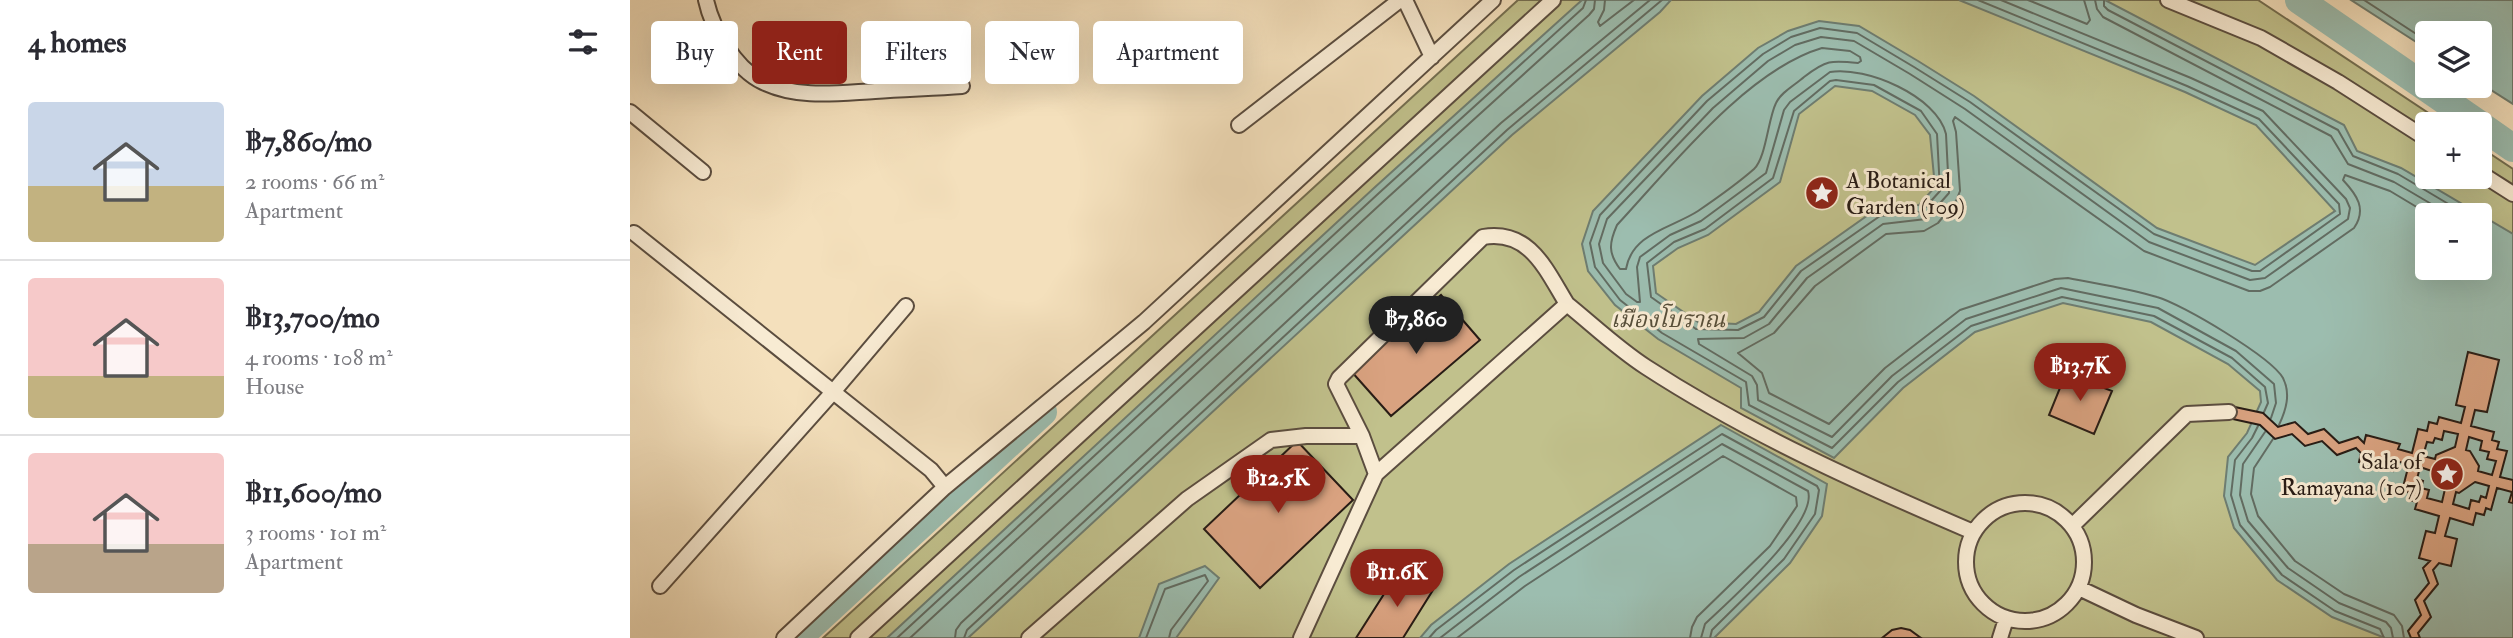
<!DOCTYPE html>
<html lang="en">
<head>
<meta charset="utf-8">
<style>
  :root { --surface:#fff; --page:#f2f2f3; --text:#2b2b33; --muted:#7c7c81; --line:#e1e1e2; --accent:#8f2418 }
  body { margin:0; font-family:"IM FELL Double Pica","Noto Serif Thai",serif; background:var(--page); color:var(--text); height:100vh; display:flex; flex-direction:column; font-size:26px; white-space:nowrap }
  * { box-sizing:border-box; margin:0 }
  p { font-size:23px; color:var(--muted) }
  .icon { flex:none; width:38px; height:38px; fill:none; stroke:currentColor; stroke-width:2; stroke-linecap:round; stroke-linejoin:round }
  .map { position:relative; flex:1; overflow:hidden }
  .side { display:flex; flex-direction:column; background:var(--surface); width:630px }
  .side>* { flex:none }
  .top-card { position:absolute; left:21px; top:21px; width:665px; height:63px; display:flex; gap:14px }
  .fabs { position:absolute; left:1785px; top:21px; display:grid; gap:14px }
  .fabs a { display:grid; place-items:center; width:77px; height:77px; border-radius:7px; background:var(--surface); box-shadow:0 7px 28px #0002; font-size:35px }
  .price { position:absolute; translate:-50% -60px; padding:0 16px; border-radius:24px; background:var(--accent); color:#fff; font-size:23px; line-height:46px; filter:drop-shadow(0 2px 4px #0008) }
  .price::after { content:''; position:absolute; left:50%; top:42px; width:21px; height:16px; margin-left:-10px; background:inherit; clip-path:polygon(0 0,100% 0,50% 100%) }
  .price.current { background:#222; color:#fff }
  ul { padding:0; list-style:none }
  li { display:flex; align-items:center; gap:21px; height:175px; padding:0 28px }
  li+li { border-top:2px solid var(--line) }
  li span { display:grid; place-items:center; flex:none; width:196px; height:140px; border-radius:7px; color:#555 }
  li>.icon { margin-inline-start:auto }
  span .icon { width:84px; height:84px; fill:#fffc; stroke-width:1 }
  li b { font-size:30px }
  h2 { display:flex; justify-content:space-between; align-items:center; height:84px; padding:0 28px; font-size:30px }
  .chip { padding:0 24px; border-radius:7px; background:var(--surface); box-shadow:0 7px 28px #0002; font-size:24px; line-height:63px }
  .chip.current { background:var(--accent); color:#fff }
  main { display:flex; flex:1; min-height:0 }
  .map>svg:first-child { display:block }
</style>
</head>
<body>
<main>
<section class="side">
<h2>4 homes<svg class="icon" aria-label="filters" viewBox="0 0 24 24"><path d="M4 7h16M4 17h16"/><circle cx="9" cy="7" r="2"/><circle cx="15" cy="17" r="2"/></svg></h2>
<ul>
<li><span style="background:linear-gradient(#c9d6e8 60%,#c2b280 0)"><svg class="icon" aria-label="home" viewBox="0 0 24 24"><path d="M3 11l9-7 9 7M6 9v11h12V9"/></svg></span><div><b>฿7,860/mo</b><p>2 rooms · 66 m²</p><p>Apartment</p></div></li>
<li><span style="background:linear-gradient(#f6c9c9 70%,#c2b280 0)"><svg class="icon" aria-label="home" viewBox="0 0 24 24"><path d="M3 11l9-7 9 7M6 9v11h12V9"/></svg></span><div><b>฿13,700/mo</b><p>4 rooms · 108 m²</p><p>House</p></div></li>
<li><span style="background:linear-gradient(#f6c9c9 65%,#b9a48a 0)"><svg class="icon" aria-label="home" viewBox="0 0 24 24"><path d="M3 11l9-7 9 7M6 9v11h12V9"/></svg></span><div><b>฿11,600/mo</b><p>3 rooms · 101 m²</p><p>Apartment</p></div></li>
</ul>
</section>
<div class="map">
<svg width="1883" height="638" viewBox="0 0 1883 638">
  <rect width="100%" height="100%" fill="#f4e0bc"/>
  <filter id="stains"><feTurbulence type="fractalNoise" baseFrequency=".00286" numOctaves="4"/><feColorMatrix values="0 0 0 0 .2 0 0 0 0 .09 0 0 0 0 .02 0 0 0 .5 -.17"/></filter>
  <radialGradient id="worn" r=".72"><stop offset=".6" stop-color="#630" stop-opacity="0"/><stop offset="1" stop-color="#630" stop-opacity=".3"/></radialGradient>
  <path fill="#c1c18c" stroke="#746e50" stroke-width="2" fill-rule="evenodd" d="M888,0H1628L1815,124H1797V177H1850V147L1883,169V638H193ZM1797,215H1850V268H1797Z"/>
  <path fill="#9cbdaf" stroke="#6e7d71" stroke-width="2" fill-rule="evenodd" d="M952,0H1041L1030,12L882,135L338,638H257L744,188Z
    M1329,0H1475L1714,125L1727,151L1771,168L1883,234V638H1755L1702,617L1647,580L1604,528L1594,496L1598,457L1617,433L1631,402L1630,391L1598,364L1521,322L1433,303L1345,332L1273,388L1204,458L1111,408V388L1028,339L985,305L958,271L952,244L963,211L1072,96L1128,48L1158,31L1189,21L1229,26L1288,61L1344,96L1527,228L1625,265L1705,211L1626,125L1555,92ZM1205,86L1242,91L1285,115L1300,135L1305,187L1289,205L1248,208L1166,266L1129,312L1106,324L1068,322L1026,293L1023,266L1048,248L1078,235L1150,182L1169,114ZM1797,215H1850V268H1797Z
    M1721,0H1883V104L1850,83V33H1797V49Z
    M1091,425L1197,484L1192,516L1160,563L1084,638H790L801,625L879,564Z
    M575,566L589,578L546,638H509L529,584Z"/>
  <g fill="none" stroke-linecap="round" stroke-linejoin="round">
    <path stroke="#626c62" stroke-width="2" d="M975,0L974,10L968,22L970,26L1004,0
      M1348,0L1557,86L1629,119L1709,204L1710,214L1630,271H1622L1524,234L1340,102L1284,67L1227,33L1190,28L1161,37L1133,54L1077,101L970,215L960,243L965,267L990,300L1032,333L1116,382L1119,405L1202,448L1268,382L1341,326L1432,297L1524,316L1602,358L1635,387L1638,403L1634,412
      M1371,0L1561,78L1633,111L1716,199L1720,208L1718,219L1635,278L1620,280L1519,242L1335,109L1280,74L1224,41L1191,37L1165,45L1138,61L1083,108L977,219L969,244L973,263L996,294L1007,302H1010L1007,267L1010,257L1040,235L1071,221L1136,173L1154,110L1160,102L1200,72C1236,66 1307,96 1316,134L1319,193L1296,219L1253,224L1177,278L1139,324L1114,338L1068,339L1069,344L1122,376L1127,385L1128,400L1202,437L1262,376L1336,319L1431,288L1528,308L1606,351L1644,384L1646,403L1641,418
      M1398,0L1457,24L1460,20L1454,0
      M1465,0L1467,9L1473,17L1701,136L1718,164L1764,182L1820,215
      M1474,0V6L1478,10L1708,130L1723,156L1768,174L1837,215
      M1734,0L1797,41
      M1192,48L1220,51L1230,57L1231,61L1228,63C1201,60 1196,60 1174,77C1165,85 1151,92 1146,103C1138,119 1136,158 1124,169C1107,184 1087,198 1068,211C1042,228 1002,233 996,269H990C978,253 979,243 987,225C1040,168 1117,70 1192,48Z
      M1206,80L1244,85L1291,111L1307,134L1310,191L1291,212L1250,216L1171,271L1134,317L1108,330L1066,329L1021,297L1017,263L1044,242L1075,229L1143,178L1164,111L1200,81Z
      M1649,425C1656,410 1661,394 1653,378C1641,357 1552,304 1527,297C1498,288 1468,284 1438,278L1425,279L1330,310L1255,368L1199,424L1139,393L1132,373L1108,353L1144,333L1185,286L1256,234L1294,231L1308,223L1326,201L1330,191L1326,132L1323,121L1325,117L1514,251L1619,291H1630L1640,287L1724,228C1737,209 1727,195 1713,180L1715,175L1760,191L1800,215
      M1628,426L1622,438L1605,460L1601,495L1610,525L1652,575L1705,611L1750,629L1754,638
      M1635,432L1613,464L1610,495L1618,521L1658,568L1709,603L1756,622L1761,628L1763,638
      M1643,439L1624,468L1621,494L1628,516L1665,561L1714,594L1764,615L1772,626L1774,638
      M267,638L749,193L953,8L956,0
      M280,638L755,200L959,15L964,9L965,0
      M325,638L326,630L331,623L871,123L1020,0
      M334,638L337,630L877,130L1032,0
      M516,638L535,589L575,575L578,581L541,630L539,638
      M799,638L806,630L884,570L1092,434L1187,486L1189,490L1185,514L1154,559L1082,630L1080,638
      M810,638L889,577L1092,444L1178,491C1188,523 1098,602 1075,624L1071,638
      M827,638L895,586L1093,456L1166,497L1167,506L1140,546L1067,617L1062,627L1060,638"/>
    <path stroke="#9cbdaf" stroke-width="28" d="M1669,0L1849,124
      M1850,125L1883,148
      M168,638L413,412"/>
  </g>
  <path fill="#d9a280" stroke="#281c15" stroke-width="2" fill-rule="evenodd" d="M811,295L850,340L761,416L721,371Z
    M1838,352L1869,360L1857,412L1845,410L1841,426L1864,432L1862,440L1869,442L1867,449L1877,451L1870,477L1883,480V503L1879,502L1882,492L1867,488L1861,510L1856,508L1854,515L1846,513L1843,525L1820,518L1815,536L1827,539L1821,566L1809,563L1803,570L1808,584L1794,601L1801,617L1788,633L1790,638H1781L1778,631L1791,615L1785,600L1799,583L1793,568L1800,561L1789,558L1796,531L1805,533L1809,516L1785,509L1787,502L1779,500L1781,493L1772,491L1779,464L1765,461L1763,471L1729,462L1731,453L1726,448L1707,455L1692,441L1675,446L1662,434L1645,439L1630,425L1598,418L1600,406L1633,413L1648,427L1665,422L1678,434L1694,429L1709,443L1728,437L1734,443L1736,435L1770,444L1768,449L1782,453L1788,429L1797,431L1799,422L1807,424L1809,417L1831,423L1835,407L1826,405ZM1814,431L1828,434L1825,447L1806,455L1805,459L1793,456L1797,442L1803,443L1805,438L1812,440ZM1839,437L1852,441L1850,450L1859,452L1857,459L1866,461L1862,475L1848,471L1849,466L1840,451L1836,450ZM1790,467L1802,471L1811,488L1815,489L1812,502L1797,498L1799,490L1791,488L1793,481L1787,479ZM1845,482L1859,486L1856,498L1851,496L1849,502L1841,500L1839,509L1823,504L1826,492L1829,493Z
    M1436,373L1482,391L1464,434L1419,415Z
    M667,441L723,500L630,588L574,529Z
    M770,569L803,590L773,638H726Z
    M1271,628L1280,630L1291,638H1252L1262,630Z"/>
  <g fill="none" stroke-linecap="round" stroke-linejoin="round">
    <g stroke="#5b4d3f" stroke-width="18">
      <path id="lane" d="M76,0C82,28 105,69 133,82C168,99 208,93 245,91C274,89 303,88 332,86
        M775,0L802,57
        M1538,0L1631,38L1708,82L1797,139
        M0,112L73,172
        M609,125L770,0
        M1850,173L1883,194
        M4,233L301,470L315,487L154,638
        M746,474L732,436L706,384L709,378L853,237C900,229 916,270 937,304
        M315,487L514,322L863,0
        M1336 562a59 59 0 1 1 118 0a59 59 0 1 1-118 0Z
        M1442,526L1557,414L1599,412
        M30,586L203,392L276,306
        M1449,588L1506,615L1566,638
        M228,638L923,0
        M399,638L557,499L641,440L676,436H732
        M671,638L746,474L937,304C963,325 988,349 1016,367C1119,434 1231,484 1343,532
        M1370,638L1376,619"/>
    </g>
    <use href="#lane" stroke="#f8ebd3" stroke-width="14"/>
  </g>
  <defs>
    <g id="sight-disc" transform="scale(1.75)"><circle r="9.5" fill="#8f2418" stroke="#f8ebd3"/><path d="M0-6L1.8-2.2L6-1.7L2.9 1.2L3.7 5.4L0 3.3L-3.7 5.4L-2.9 1.2L-6-1.7L-1.8-2.2Z" fill="#fff"/></g>
  </defs>
  <g fill-rule="evenodd">
    <use href="#sight-disc" x="1192" y="193"/>
    <use href="#sight-disc" x="1817" y="474"/>
  </g>
  <g text-anchor="middle" stroke-width="6" stroke-linejoin="round" paint-order="stroke">
    <g font-size="23" fill="#281c15" stroke="#f8ebd3" text-anchor="start">
      <text x="1216" y="188">A Botanical<tspan x="1216" dy="26">Garden (109)</tspan></text>
      <text x="1792" y="469" text-anchor="end">Sala of<tspan x="1792" dy="26">Ramayana (107)</tspan></text>
    </g>
    <g font-size="23" font-style="italic" fill="#564e39" stroke="#f8ebd3">
      <text x="1038" y="327">เมืองโบราณ</text>
    </g>
  </g>
  <rect width="100%" height="100%" filter="url(#stains)"/>
  <rect width="100%" height="100%" fill="url(#worn)"/>
</svg>
<div class="fabs">
<a><svg class="icon" aria-label="layers" viewBox="0 0 24 24"><path d="M12 4l9 5-9 5-9-5zM3 14l9 5 9-5"/></svg></a>
<a>+</a>
<a>−</a>
</div>
<b class="price current" style="left:786px;top:356px">฿7,860</b>
<b class="price" style="left:1450px;top:403px">฿13.7K</b>
<b class="price" style="left:648px;top:515px">฿12.5K</b>
<b class="price" style="left:767px;top:609px">฿11.6K</b>
<div class="top-card">
<a class="chip">Buy</a>
<a class="chip current">Rent</a>
<a class="chip">Filters</a>
<a class="chip">New</a>
<a class="chip">Apartment</a>
</div>
</div>
</main>
</body>
</html>
